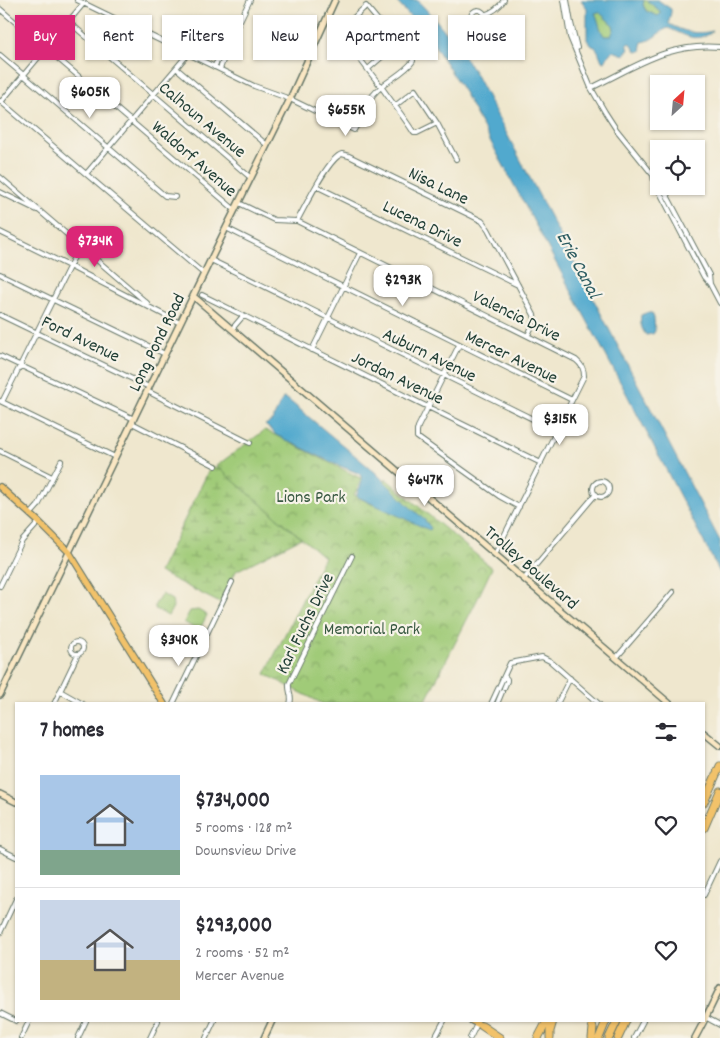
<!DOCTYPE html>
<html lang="en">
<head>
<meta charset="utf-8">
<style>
  :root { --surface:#fff; --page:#f2f2f3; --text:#2b2b33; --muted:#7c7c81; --line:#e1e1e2; --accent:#db2777 }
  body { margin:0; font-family:Dekko,sans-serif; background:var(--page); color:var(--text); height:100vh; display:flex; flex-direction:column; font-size:19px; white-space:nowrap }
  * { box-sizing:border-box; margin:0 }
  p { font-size:16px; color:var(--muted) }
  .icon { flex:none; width:28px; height:28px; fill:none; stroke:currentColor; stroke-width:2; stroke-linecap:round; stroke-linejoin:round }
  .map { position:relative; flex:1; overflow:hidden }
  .side { position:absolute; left:15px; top:702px; width:690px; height:320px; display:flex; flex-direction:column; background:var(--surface); border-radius:0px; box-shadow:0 1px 4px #0004 }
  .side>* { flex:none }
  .top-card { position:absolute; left:15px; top:15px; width:690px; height:45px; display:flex; gap:10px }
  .needle { width:32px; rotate:26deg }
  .tools { position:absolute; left:650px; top:75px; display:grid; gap:10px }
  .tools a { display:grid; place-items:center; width:55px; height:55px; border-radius:0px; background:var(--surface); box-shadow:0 1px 4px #0004; font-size:25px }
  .price { position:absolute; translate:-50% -42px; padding:0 11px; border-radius:10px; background:#fff; color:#222; font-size:16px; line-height:32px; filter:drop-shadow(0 1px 2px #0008) }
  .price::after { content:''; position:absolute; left:50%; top:30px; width:15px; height:11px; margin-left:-8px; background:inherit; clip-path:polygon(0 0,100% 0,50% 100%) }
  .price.current { background:var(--accent); color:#fff }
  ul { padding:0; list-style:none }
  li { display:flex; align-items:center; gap:15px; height:125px; padding:0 25px }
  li+li { border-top:1px solid var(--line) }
  li span { display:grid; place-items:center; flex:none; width:140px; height:100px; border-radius:0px; color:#555 }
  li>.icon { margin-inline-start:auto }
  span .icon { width:60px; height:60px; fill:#fffc; stroke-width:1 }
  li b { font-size:21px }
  h2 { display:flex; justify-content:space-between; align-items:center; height:60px; padding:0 25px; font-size:21px }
  .chip { padding:0 18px; border-radius:0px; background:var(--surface); box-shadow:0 1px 4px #0004; font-size:18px; line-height:45px }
  .chip.current { background:var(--accent); color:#fff }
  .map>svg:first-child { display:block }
</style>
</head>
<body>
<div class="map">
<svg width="720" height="1038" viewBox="0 0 720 1038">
  <defs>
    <pattern id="wetland-marsh" width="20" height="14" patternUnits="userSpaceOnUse" patternTransform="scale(1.25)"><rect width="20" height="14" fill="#a0cb78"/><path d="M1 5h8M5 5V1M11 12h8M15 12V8" fill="none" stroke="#82a663"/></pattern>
    <pattern id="park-crowns" width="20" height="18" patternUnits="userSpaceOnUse" patternTransform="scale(1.25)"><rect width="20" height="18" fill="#a0cb78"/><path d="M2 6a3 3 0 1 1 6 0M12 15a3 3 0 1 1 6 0" fill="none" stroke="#82a663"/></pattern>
  </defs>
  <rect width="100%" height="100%" fill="#f7f3e8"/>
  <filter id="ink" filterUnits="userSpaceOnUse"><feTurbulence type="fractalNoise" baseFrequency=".02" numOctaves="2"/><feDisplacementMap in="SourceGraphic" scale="10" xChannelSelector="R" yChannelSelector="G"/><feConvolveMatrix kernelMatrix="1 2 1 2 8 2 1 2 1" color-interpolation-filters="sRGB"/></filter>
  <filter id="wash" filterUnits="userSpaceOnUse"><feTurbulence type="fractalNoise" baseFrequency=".0096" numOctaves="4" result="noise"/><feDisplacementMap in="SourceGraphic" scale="20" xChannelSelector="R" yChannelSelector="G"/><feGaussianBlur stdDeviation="1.12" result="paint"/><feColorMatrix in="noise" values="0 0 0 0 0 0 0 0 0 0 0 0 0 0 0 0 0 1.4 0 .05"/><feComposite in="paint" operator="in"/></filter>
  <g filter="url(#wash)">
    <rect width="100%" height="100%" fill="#efe7ce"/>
    <path fill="#a0cb78" stroke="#608456" d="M643,0L648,1L660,11V14L658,16C650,13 642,10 643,0Z
      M599,12L613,25L614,29L611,36H604C599,28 599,21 595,13Z
      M162,594L172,600L173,607L168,616L155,609L154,606Z
      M198,610L207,615L200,629L197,630L184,622L190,611Z"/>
    <path fill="url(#wetland-marsh)" stroke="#608456" d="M211,466L220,469L301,538L236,571L220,603L159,572Z"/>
    <path fill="url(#park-crowns)" stroke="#608456" d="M265,430L362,479L354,495L373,505L386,479L492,568L476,602L424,704H323L265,674L324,557L216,466Z"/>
    <path fill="#51a9ce" stroke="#387381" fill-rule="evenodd" d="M395,0H417L435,19L458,47L475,73L720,541V573L624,389L465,94L433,43L416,23Z
      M581,0H644L643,5L646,11L658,16L660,14V11L646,0H658L671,9C672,14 668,19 669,24C684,32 696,35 713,31C695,44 686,35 668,28C658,32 653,41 642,42L641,45L642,48L641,51L638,52L635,50L631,43L627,44L629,49L626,51V53L624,55L613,51L610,53L605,62L602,61L598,51L595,47L592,46L587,40V8ZM599,12L613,25L614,29L611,36H604C599,28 599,21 595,13Z
      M646,313H652L654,318L655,331L653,334L646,335C641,328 640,323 641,315Z
      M283,398L287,399L292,403L376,473L410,507L424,519L431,528L430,530L427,529L360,498L357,496V494L362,482L361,476L358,473L335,464L276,435L271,429L266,426L265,425L272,421Z"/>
  </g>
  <g filter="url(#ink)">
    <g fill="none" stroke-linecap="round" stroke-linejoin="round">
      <g stroke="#68786a" stroke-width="6">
        <path id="street" d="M77,0L254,86L290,99L354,130C360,121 367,103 373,95C384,81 403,75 413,61L412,55L381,24L366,6L341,30V32L342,36C355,52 367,69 380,85C391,101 403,116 414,133H417L437,123L415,90L395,106
          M564,0L570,37L591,88L605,112L616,129L653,175L659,180
          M567,0L571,23L577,48
          M0,9L235,210
          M471 17a7 7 0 1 1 14 0a7 7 0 1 1-14 0Z
          M484,15C493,12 499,8 504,0
          M69,22L251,178
          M354,51L381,24
          M0,55L165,196L175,197
          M214,67L227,44
          M176,68L267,145
          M220,69L230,41L250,0
          M368,69L399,42
          M591,88C635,67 669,42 720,47
          M0,101L204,274
          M1,102L84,3
          M437,123L456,159
          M86,174L188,54
          M653,175L654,181L704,277L710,284L720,303
          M0,177L147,303
          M316,186L518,285
          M662,186L709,275L710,284
          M0,192L37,210
          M239,203L274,220L297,221L576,360C582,365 584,369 584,376L495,554
          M297,221C305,207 328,158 342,154L349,156L472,216L482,221L488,229L534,315L535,320L528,335
          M226,228L572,400
          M0,232L69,266L180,323
          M211,260L557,431
          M0,274L165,354
          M202,295L541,463
          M0,315L149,387
          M232,329L243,316
          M459,345L418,427L417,431V437L499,496L519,507
          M312,350L360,253
          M0,356L134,419
          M147,391L250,443
          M0,401L115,457
          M2,402L80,245
          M132,423L216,466
          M0,451L52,477
          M593 489a8 8 0 1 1 16 0a8 8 0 1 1-16 0Z
          M30,515L38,506L61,461
          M524,579L596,494
          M0,586L22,541L39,522
          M71 648a6 6 0 1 1 12 0a6 6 0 1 1-12 0Z
          M616,658L673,592
          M504,688L507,681V679L504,676
          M60,691L83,704
          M54,704L78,654
          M173,704L232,582
          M290,704C293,696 288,692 289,684L352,556
          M491,704L510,663L542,657L550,661L599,704
          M497,704L502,692
          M557,704L570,678
          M0,849L16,857
          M704,895L720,861
          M0,933L16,899
          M0,1013L16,1021
          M705,1017L720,1025
          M21,1038L29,1021
          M78,1038L86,1021
          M150,1038L158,1021
          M206,1038L214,1021
          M435,1038L444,1021
          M470,1038L477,1024
          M634,1038L643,1021"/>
      </g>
      <g stroke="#68786a" stroke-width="8">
        <path id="secondary" d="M193,296L670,704
          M0,695L226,228L290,99L335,0
          M704,733L720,746
          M0,794L16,802
          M704,1021L720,988
          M264,1038L272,1021
          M695,1038L704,1021"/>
      </g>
      <g stroke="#68786a" stroke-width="8">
        <path id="primary" d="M0,487L39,522L69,552L164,704
          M472,1021L486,1028"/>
      </g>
      <g stroke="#68786a" stroke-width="9">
        <path id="highway" d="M704,802L720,766
          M704,828L720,791
          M591,1021L593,1028L592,1038
          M482,1026L500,1038
          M538,1038L547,1021
          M550,1038V1031L553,1021
          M599,1038L606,1021
          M609,1038L617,1021
          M618,1038L626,1021"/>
      </g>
      <use href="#street" stroke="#fff" stroke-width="4"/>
      <use href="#secondary" stroke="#fae7c3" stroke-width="5"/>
      <use href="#primary" stroke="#f2c26a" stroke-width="5.5"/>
      <use href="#highway" stroke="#f2c26a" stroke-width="7"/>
    </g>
  </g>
  <g text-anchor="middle" stroke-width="4.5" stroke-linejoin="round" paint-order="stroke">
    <g font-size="18" fill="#1f3d34" stroke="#f7f3e8">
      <text transform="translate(203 119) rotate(40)" y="6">Calhoun Avenue</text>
      <text transform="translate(195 158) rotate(41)" y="6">Waldorf Avenue</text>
      <text transform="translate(439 185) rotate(26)" y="6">Nisa Lane</text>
      <text transform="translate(423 223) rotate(26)" y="6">Lucena Drive</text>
      <text transform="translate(517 315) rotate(26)" y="6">Valencia Drive</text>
      <text transform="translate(81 338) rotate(26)" y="6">Ford Avenue</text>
      <text transform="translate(156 342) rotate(-64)" y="6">Long Pond Road</text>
      <text transform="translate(430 354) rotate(26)" y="6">Auburn Avenue</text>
      <text transform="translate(512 356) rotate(26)" y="6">Mercer Avenue</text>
      <text transform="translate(398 377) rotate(26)" y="6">Jordan Avenue</text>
      <text transform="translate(532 567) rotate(41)" y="6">Trolley Boulevard</text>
      <text transform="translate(304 623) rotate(-64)" y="6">Karl Fuchs Drive</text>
    </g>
    <g font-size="18" fill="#395942" stroke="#f7f3e8">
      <text x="311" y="502">Lions Park</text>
      <text x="372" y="634">Memorial Park</text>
    </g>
    <g font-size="19" font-style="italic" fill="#2e5d62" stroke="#f7f3e8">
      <text transform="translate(580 264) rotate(62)" y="7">Erie Canal</text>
    </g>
  </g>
</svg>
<div class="tools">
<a><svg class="needle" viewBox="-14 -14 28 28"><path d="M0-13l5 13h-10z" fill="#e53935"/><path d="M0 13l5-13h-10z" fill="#7c7c81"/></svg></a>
<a><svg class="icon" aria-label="locate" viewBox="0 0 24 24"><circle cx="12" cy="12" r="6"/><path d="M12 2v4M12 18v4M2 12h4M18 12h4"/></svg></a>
</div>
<b class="price" style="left:90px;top:119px">$605K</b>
<b class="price" style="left:346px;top:137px">$655K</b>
<b class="price current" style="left:95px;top:268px">$734K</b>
<b class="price" style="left:403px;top:307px">$293K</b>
<b class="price" style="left:560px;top:446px">$315K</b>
<b class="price" style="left:425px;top:507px">$647K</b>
<b class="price" style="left:179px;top:667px">$340K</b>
<div class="top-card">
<a class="chip current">Buy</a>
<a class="chip">Rent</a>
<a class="chip">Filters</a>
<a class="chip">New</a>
<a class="chip">Apartment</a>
<a class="chip">House</a>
</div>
<section class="side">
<h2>7 homes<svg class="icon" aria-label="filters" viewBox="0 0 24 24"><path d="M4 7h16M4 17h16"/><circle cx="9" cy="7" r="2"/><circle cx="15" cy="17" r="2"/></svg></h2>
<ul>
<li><span style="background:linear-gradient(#a9c7e8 75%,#7fa58c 0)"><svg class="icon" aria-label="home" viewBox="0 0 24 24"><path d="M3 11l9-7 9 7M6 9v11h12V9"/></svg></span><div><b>$734,000</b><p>5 rooms · 128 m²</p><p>Downsview Drive</p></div><svg class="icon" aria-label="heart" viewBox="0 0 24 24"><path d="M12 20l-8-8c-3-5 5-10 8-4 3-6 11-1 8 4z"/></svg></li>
<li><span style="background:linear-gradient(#c9d6e8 60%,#c2b280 0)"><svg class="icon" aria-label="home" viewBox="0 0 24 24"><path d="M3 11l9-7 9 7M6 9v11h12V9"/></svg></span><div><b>$293,000</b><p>2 rooms · 52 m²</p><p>Mercer Avenue</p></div><svg class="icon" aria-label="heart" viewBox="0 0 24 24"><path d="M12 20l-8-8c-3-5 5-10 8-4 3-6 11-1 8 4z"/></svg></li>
</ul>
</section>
</div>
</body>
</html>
